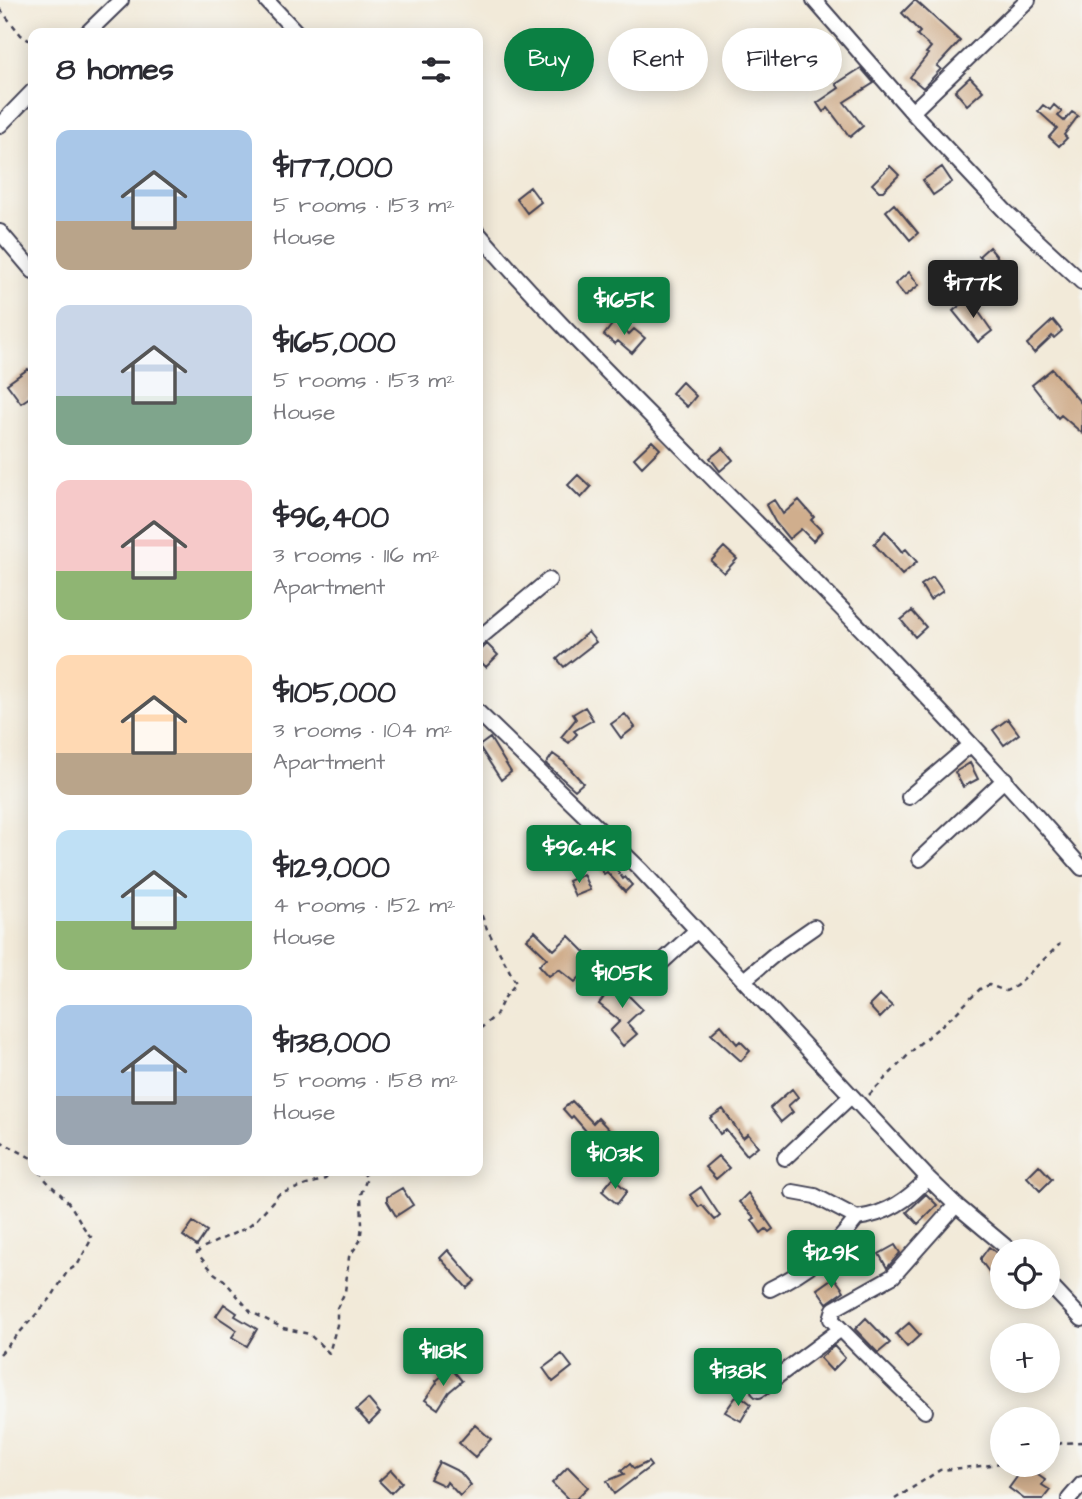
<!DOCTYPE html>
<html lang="en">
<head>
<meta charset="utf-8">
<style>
  :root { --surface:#fff; --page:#f2f2f3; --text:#2b2b33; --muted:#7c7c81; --accent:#0b8043 }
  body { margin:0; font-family:"Architects Daughter",sans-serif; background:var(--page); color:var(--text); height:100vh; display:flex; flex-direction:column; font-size:26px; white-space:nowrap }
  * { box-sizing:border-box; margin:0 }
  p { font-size:23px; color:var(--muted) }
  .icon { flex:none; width:38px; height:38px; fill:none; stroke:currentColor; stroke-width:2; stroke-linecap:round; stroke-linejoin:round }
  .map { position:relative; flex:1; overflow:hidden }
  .sheet { position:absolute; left:28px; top:28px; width:455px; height:1148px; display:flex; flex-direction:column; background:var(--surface); border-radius:14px; box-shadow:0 4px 18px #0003 }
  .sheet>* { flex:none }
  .guide { position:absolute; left:504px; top:28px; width:472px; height:63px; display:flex; gap:14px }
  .fabs { position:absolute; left:990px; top:1239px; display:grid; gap:14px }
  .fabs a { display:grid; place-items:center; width:70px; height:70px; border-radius:50%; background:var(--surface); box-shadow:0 4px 18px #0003; font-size:35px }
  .price { position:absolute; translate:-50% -60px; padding:0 16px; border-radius:7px; background:var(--accent); color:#fff; font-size:23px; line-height:46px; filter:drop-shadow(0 2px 4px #0008) }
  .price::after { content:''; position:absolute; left:50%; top:42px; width:21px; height:16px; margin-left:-10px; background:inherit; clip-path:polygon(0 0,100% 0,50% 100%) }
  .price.on { background:#222; color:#fff }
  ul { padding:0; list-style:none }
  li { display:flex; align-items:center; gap:21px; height:175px; padding:0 28px }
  li span { display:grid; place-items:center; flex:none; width:196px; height:140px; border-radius:14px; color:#555 }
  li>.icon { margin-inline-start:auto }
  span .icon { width:84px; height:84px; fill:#fffc; stroke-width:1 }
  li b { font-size:30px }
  h2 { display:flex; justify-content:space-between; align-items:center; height:84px; padding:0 28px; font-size:30px }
  .chip { padding:0 24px; border-radius:32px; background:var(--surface); box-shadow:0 4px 18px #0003; font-size:24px; line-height:63px }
  .chip.on { background:var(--accent); color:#fff }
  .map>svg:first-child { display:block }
</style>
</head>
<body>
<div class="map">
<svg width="1082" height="1499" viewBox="0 0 1082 1499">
  <rect width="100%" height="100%" fill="#f6f6f2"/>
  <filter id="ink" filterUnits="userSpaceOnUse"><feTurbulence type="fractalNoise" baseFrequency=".0143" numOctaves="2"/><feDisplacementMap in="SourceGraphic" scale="14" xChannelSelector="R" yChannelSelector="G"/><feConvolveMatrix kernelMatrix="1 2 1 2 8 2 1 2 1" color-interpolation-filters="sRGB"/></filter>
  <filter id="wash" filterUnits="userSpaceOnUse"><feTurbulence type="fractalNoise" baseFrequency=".00686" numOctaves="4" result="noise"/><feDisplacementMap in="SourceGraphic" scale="28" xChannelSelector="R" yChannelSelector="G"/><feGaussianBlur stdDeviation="1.57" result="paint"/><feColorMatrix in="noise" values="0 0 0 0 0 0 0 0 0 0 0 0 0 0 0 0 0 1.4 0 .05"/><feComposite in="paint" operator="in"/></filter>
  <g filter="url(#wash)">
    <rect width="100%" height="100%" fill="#f2ead9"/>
    <g id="blocks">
      <path fill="#d0ae8d" d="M915,0L960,41L937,66L941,69L923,88L910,77L928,54L926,53L931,47L917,35L920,32L902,13Z
        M806,60L815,73L801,82L792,69Z
        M861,68L874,83L844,102L863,126L850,137L828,108L823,112L817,103L839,88L836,84Z
        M970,77L983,91L967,105L955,91Z
        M1043,105L1050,110L1054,105L1062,112L1058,116L1064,121L1072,112L1078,116L1064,135L1067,138L1059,146L1049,137L1057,128L1038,111Z
        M890,166L899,175L883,191H879L872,184Z
        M942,167L952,182L933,195L923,180Z
        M530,187L541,202L527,213L516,198Z
        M894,204L918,233L910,240L886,211Z
        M989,247L1003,264L993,272L979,256Z
        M909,272L919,285L905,296L895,284Z
        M969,298L992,331L978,342L953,311Z
        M1053,320L1062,331L1054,338L1052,336L1034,353L1027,344Z
        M615,321L629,334L634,329L645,338L632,353L618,341L615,344L604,335Z
        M28,369L33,376V395L21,403L7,384Z
        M1052,369L1082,404V433L1061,415L1058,418L1032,385Z
        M682,382L696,396L687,407L672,393Z
        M652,441L660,449L642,467L634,458Z
        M723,448L733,460L720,471L710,458Z
        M578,475L591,487L581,498L568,485Z
        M774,500L783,514L799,500L814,517L811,520L822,531L813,541L801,529L789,539L775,522L766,505Z
        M885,531L902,552L906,549L917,562L902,575L874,544Z
        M724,547L737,559L724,573L711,561Z
        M933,577L943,591L930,600L921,585Z
        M912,611L926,627L915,637L901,620Z
        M588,632L596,642L564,667L557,659Z
        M487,644L498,655L486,667L478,659V653Z
        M585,707L593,720L574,731L577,734L569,743L561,737L576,719L573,714Z
        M625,714L635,727L621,738L611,724Z
        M1008,719L1019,734L1004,745L993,730Z
        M490,738L511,772L501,780L479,746Z
        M553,754L564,762L583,783L575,790L546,764Z
        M970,763L978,779L963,787L955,772Z
        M608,857L623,879L625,877L632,885L625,892L607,872L604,874L599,867V863Z
        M583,874L590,890L575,896L568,881Z
        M535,931L554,950L569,936L595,962L575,982L559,969L549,976L539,965L547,958L527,939Z
        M624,977L635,989L628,995L642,1009L627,1023L637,1034L623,1046L610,1031L620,1021L599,1004L610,989Z
        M880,995L892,1006L880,1018L869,1006Z
        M721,1025L737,1044L740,1041L750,1051L741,1061L711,1034Z
        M792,1089L798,1097L788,1106L793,1112L781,1122L770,1108Z
        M572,1101L593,1123L598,1118L613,1134L599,1146L573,1116L571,1118L563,1109Z
        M723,1109L743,1138L748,1134L758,1146L747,1155L726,1130L720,1134L710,1118Z
        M718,1156L729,1168L716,1179L705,1167Z
        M1039,1165L1052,1179L1040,1191L1027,1177Z
        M613,1178L627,1191L617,1204L602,1191Z
        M701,1187L720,1216L715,1220L702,1205L699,1207L690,1195Z
        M402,1188L413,1205L396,1216L387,1201V1197Z
        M748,1193L773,1229L769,1232L766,1229L761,1233L752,1220L755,1218L739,1202Z
        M926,1194L937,1205L918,1224L907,1212Z
        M193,1222L207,1231L197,1246L183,1236Z
        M895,1245L900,1253L887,1268L879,1254Z
        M989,1247L1003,1258V1264L992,1276L981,1261V1258Z
        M448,1250L475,1281L467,1288L440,1258Z
        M834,1277L844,1291L827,1303L817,1289Z
        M224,1304L237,1313L235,1316L257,1329L247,1346L232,1337L237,1330L216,1316Z
        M866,1318L890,1343L878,1353L855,1329Z
        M909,1323L920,1335L907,1347L896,1334Z
        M834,1346L845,1358L832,1371L820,1358Z
        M562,1354L572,1367L553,1382L543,1368Z
        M451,1368L462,1381L449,1392L438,1409L425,1400L437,1383L436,1381Z
        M738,1394L751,1404L741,1421L725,1412Z
        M368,1399L380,1413L369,1424L356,1410Z
        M475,1425L491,1439L475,1457L459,1443Z
        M439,1462L460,1472L471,1485L460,1496L447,1482L445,1486L430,1479Z
        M648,1462L651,1466L614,1494L607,1481L624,1474L621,1471L630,1464L634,1469Z
        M1025,1466L1045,1480L1042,1485L1050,1490L1043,1499H1024L1009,1488Z
        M568,1467L588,1487L576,1499H568L552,1483Z
        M391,1470L402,1482L391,1493L379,1481Z"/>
    </g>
  </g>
  <g filter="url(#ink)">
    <use href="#blocks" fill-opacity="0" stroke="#414053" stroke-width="2"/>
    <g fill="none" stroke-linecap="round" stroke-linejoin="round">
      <g stroke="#414053" stroke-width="18">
        <path id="minor" d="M266,0L297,33
          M814,0L912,112L1005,211L1082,282
          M87,33L121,0
          M912,112L1028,0
          M0,125L33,91
          M0,232L33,271
          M478,233C554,321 638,402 719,485C844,610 967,735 1082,868
          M478,639L549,580
          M478,712L641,870L928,1178L956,1205L1011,1251
          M909,797L971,744
          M920,859L1005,779
          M650,973L697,930
          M744,980L775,954L814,927
          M785,1158L851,1096
          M857,1218C887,1214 908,1200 928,1178
          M1048,1283L1082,1319
          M770,1289C809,1270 831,1252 857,1218L815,1196L793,1192
          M759,1390L841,1329
          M925,1411C893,1381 862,1351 831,1319L834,1309L893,1276L956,1205
          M1069,1499L1082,1484"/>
      </g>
      <path stroke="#414053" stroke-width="2.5" stroke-dasharray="5 5" stroke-linecap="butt" d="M0,9L21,35L33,43
        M478,906L487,929L516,983L503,1000L496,1015L481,1028L478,1034
        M869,1095L919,1044L954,1015L980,989L989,985L1006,991L1016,986L1060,944
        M0,1141L33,1159
        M335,1171L325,1179L279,1194L257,1219L246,1228L202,1248L197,1253L214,1273L224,1280L251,1312L283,1328L309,1334L329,1353L337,1325V1308L345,1292L349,1257L360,1241L362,1225L361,1194L367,1178L362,1171
        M0,1354L51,1298L67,1272L78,1264L92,1238C81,1227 77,1212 66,1200C57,1189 47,1185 40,1171
        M1048,1448L1062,1443L1082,1442
        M895,1499L940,1470L992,1465L1003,1462"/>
      <use href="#minor" stroke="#fff" stroke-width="14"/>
    </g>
  </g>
</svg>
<div class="fabs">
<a><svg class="icon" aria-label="locate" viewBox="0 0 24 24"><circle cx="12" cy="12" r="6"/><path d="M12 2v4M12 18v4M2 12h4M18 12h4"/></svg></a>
<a>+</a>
<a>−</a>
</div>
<b class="price on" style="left:973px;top:320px">$177K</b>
<b class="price" style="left:624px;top:337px">$165K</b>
<b class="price" style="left:579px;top:885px">$96.4K</b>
<b class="price" style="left:622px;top:1010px">$105K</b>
<b class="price" style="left:615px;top:1191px">$103K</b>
<b class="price" style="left:831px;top:1290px">$129K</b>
<b class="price" style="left:443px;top:1388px">$118K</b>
<b class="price" style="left:738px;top:1408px">$138K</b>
<div class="guide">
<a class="chip on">Buy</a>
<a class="chip">Rent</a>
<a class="chip">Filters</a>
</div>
<section class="sheet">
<h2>8 homes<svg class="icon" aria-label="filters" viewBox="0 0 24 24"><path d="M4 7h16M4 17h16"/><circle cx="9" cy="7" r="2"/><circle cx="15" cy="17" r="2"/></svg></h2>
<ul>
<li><span style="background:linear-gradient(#a9c7e8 65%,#b9a48a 0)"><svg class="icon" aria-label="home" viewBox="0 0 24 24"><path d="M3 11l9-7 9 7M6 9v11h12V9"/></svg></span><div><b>$177,000</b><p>5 rooms · 153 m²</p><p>House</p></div></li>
<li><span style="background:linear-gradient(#c9d6e8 65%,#7fa58c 0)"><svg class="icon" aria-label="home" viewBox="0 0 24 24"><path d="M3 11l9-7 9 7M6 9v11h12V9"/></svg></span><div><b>$165,000</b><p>5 rooms · 153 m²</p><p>House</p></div></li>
<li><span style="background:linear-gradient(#f6c9c9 65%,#8fb573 0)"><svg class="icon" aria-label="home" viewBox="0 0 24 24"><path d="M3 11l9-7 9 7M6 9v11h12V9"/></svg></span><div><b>$96,400</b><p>3 rooms · 116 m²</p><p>Apartment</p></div></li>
<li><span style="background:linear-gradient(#ffd9b3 70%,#b9a48a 0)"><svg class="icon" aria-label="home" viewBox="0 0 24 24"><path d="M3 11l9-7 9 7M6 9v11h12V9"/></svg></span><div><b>$105,000</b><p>3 rooms · 104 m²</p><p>Apartment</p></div></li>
<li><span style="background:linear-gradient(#bfe0f5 65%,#8fb573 0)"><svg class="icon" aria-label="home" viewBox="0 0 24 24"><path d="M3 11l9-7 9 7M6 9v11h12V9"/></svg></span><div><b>$129,000</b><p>4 rooms · 152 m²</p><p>House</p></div></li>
<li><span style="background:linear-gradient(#a9c7e8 65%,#9aa5b1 0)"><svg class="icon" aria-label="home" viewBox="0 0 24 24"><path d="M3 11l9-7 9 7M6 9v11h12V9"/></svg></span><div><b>$138,000</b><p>5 rooms · 158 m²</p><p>House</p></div></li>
</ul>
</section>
</div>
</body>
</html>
